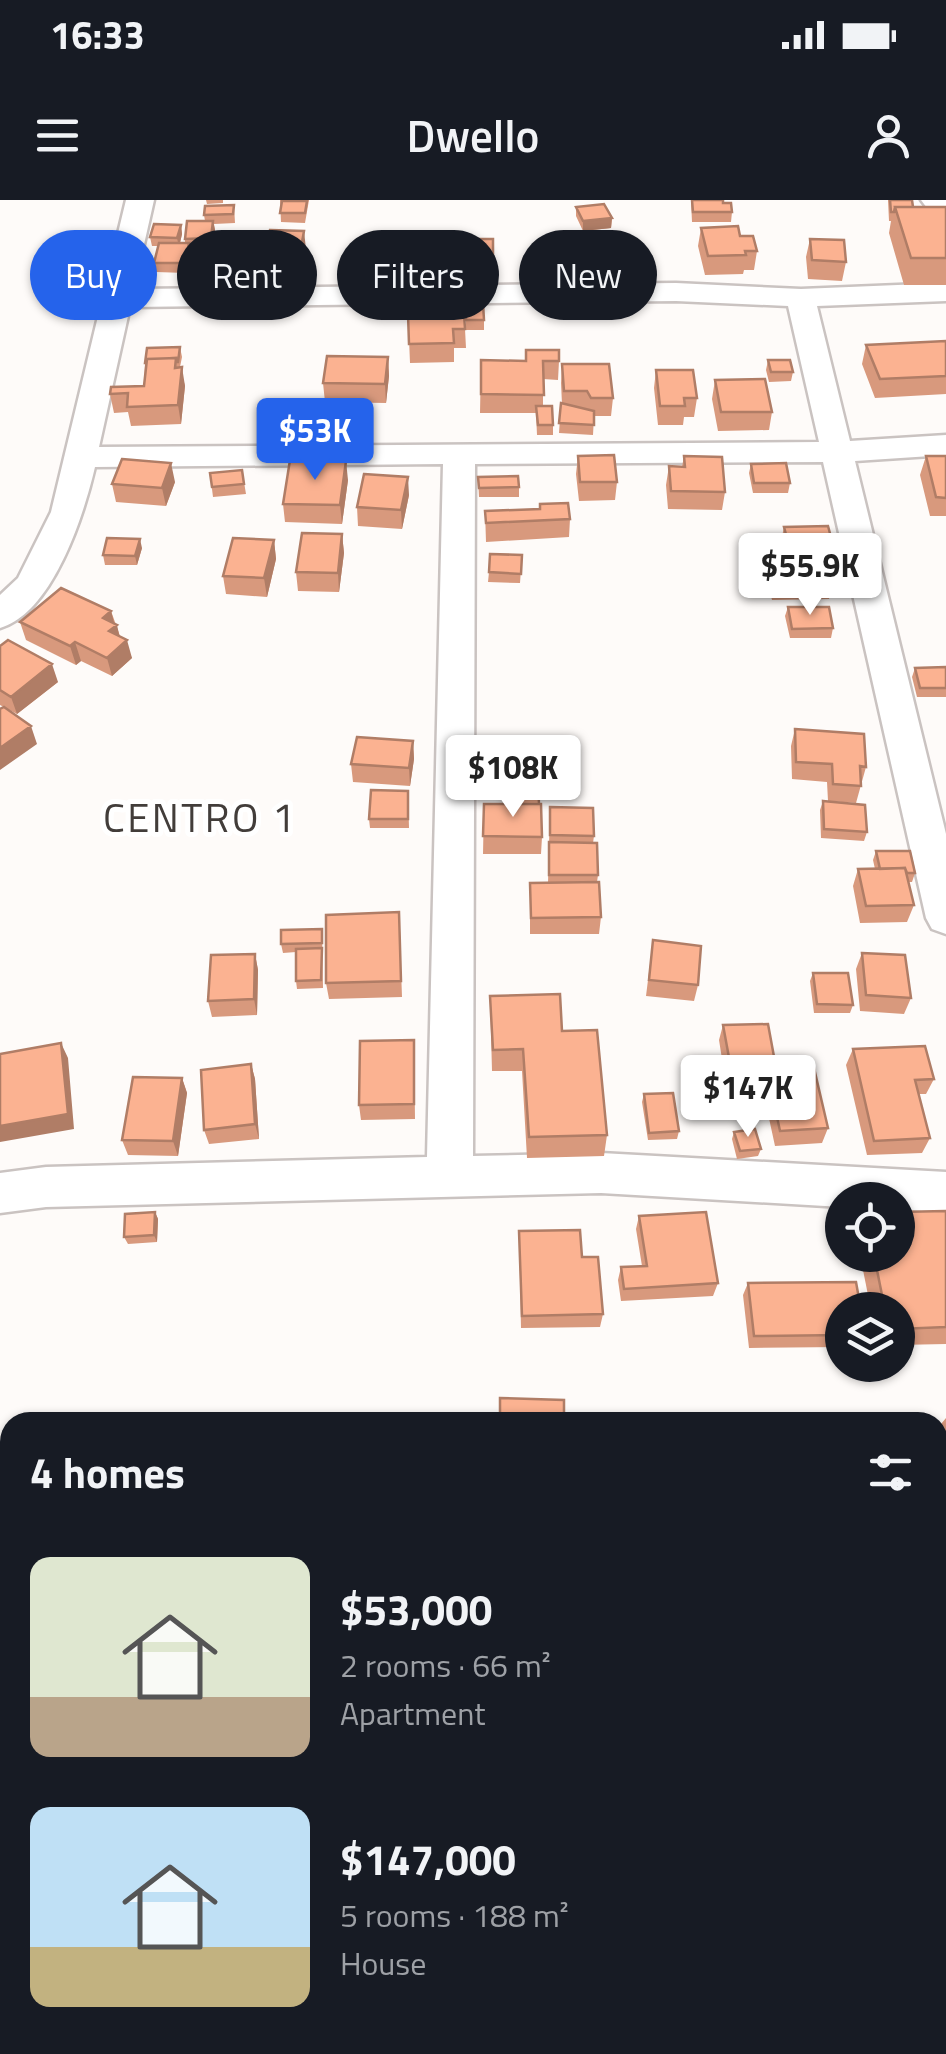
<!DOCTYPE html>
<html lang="en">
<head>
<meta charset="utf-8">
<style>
  :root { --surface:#171b24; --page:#20242c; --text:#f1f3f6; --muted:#9ea1a6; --accent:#2563eb }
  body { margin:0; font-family:"Titillium Web",sans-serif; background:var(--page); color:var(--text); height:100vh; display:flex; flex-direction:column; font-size:38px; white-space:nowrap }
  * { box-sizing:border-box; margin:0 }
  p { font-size:32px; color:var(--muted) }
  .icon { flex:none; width:55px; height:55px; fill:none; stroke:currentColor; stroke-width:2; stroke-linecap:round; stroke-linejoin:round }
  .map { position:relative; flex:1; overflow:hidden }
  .side { position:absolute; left:0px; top:1212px; width:948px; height:642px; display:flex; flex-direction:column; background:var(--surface); border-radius:30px 30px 0 0; box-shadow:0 2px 8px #0004 }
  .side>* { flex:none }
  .hud { position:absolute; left:30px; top:30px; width:888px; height:90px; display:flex; gap:20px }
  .tools { position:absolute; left:825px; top:982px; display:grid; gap:20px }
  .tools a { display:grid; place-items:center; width:90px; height:90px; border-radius:50%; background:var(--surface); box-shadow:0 2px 8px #0004; font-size:50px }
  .price { position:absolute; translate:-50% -85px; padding:0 22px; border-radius:10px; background:#fff; color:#222; font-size:32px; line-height:65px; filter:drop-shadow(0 2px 5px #0008) }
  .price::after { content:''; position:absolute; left:50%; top:60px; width:30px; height:22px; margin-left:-15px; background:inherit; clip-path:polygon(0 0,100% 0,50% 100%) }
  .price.current { background:var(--accent); color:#fff }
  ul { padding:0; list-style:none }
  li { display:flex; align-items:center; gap:30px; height:250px; padding:0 30px }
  li span { display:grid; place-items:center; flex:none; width:280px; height:200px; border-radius:20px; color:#555 }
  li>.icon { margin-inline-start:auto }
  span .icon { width:120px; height:120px; fill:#fffc; stroke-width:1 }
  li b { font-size:42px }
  h2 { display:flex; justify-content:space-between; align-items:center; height:120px; padding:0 30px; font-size:42px }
  .pill { padding:0 35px; border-radius:45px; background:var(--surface); box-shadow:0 2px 8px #0004; font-size:35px; line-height:90px }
  .pill.current { background:var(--accent); color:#fff }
  .status { display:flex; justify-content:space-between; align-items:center; height:70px; padding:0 50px; background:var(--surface); direction:ltr }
  .status svg { height:28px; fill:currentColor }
  header { display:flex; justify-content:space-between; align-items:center; height:130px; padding:0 30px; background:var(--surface); font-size:45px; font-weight:600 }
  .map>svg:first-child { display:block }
</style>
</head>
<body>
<div class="status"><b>16:33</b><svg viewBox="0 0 49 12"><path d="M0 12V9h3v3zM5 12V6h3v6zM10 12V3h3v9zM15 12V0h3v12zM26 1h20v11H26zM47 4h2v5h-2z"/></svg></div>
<header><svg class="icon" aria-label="menu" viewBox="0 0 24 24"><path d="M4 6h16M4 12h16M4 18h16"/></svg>Dwello<svg class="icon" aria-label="person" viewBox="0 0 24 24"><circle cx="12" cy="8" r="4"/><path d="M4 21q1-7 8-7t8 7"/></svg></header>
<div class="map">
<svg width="946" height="1854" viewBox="0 0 946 1854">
  <rect width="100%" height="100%" fill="#fefbf9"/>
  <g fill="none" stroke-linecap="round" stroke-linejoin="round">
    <g stroke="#cac3c1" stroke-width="5">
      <path id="minor" d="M126,0H154L134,89L676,83L801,89L946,83V101L817,106L850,241L946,235V255L855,261L946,634V734L932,729L926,718L823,262L475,264L473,956L601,953L946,972V1012L898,1010V1000H842V1007L601,993L46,1007L0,1013V973L46,967L427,957L443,264L95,267C84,314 53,413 0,428V395L18,378L51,312ZM676,101L788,106L819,242L99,247L130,107Z
        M921,0H946V22L936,20Z
        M838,1845H900L901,1854H839Z"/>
    </g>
    <g stroke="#cac3c1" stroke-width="5">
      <path id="tertiary" d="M10,1396V1462L0,1463V1397Z
        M938,1401H946V1467H938Z"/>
    </g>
    <use href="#minor" fill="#fff" fill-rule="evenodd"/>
    <use href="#tertiary" fill="#fff" fill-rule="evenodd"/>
  </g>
  <path fill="#d8997d" d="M206,0H223V3L207,4Z
    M280,0H309L305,23L281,22Z
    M691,0H723V3L732,12L731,22H692Z
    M888,0H912L913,7H946V85H904L889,33L891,21H889Z
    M234,5L235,23L214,24L215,30L212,48H190L191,53L186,73L156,72L154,63L158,46H152L150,37L181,25L182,34L180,43H185V39L205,21L204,15Z
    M576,7L612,18L611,28L583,31L576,16Z
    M701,28L740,36L757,51L754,70H744L743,74L705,75L698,46Z
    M600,36L595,82L569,80L570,62Z
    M456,39H493V86H457Z
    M810,39L846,62L842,81L808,79L806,57Z
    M306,49L301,78L267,77L265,59Z
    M466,104L484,120V130H466Z
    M408,114L465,129L466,148H454V162L410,163Z
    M946,141V194L875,198L862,164L866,145Z
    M180,147L182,157L180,167L185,186L181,224L131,226L128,212L114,213L110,194L144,186L145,163Z
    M388,157L389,176L386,203L325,202L323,183Z
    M481,160L559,161L558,180L543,179V206L553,225V235H537L536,213H480Z
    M768,160L793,172L791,181L769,182L766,170Z
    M562,164L613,198L611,216H594L593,235L559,233L561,203L562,204L561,183Z
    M656,170L697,198L694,217H684L683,225H658L654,188Z
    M715,180L772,212L769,230L718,231L712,199Z
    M578,256L617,282L615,300L579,301L576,274Z
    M684,256L725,292L722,310L668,309L666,285L669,266L682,267Z
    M926,256H946V316H930L920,275Z
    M751,264L790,283L788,293H753L749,273Z
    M242,270L246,294L213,297L210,273Z
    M478,277L519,287V297H479Z
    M348,280L342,324L285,322L283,304Z
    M175,282L166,306L116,302L112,284Z
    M409,295L402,329L358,326L357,307Z
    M540,304L570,319L569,337L486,342L485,311L539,309Z
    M784,327L835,352L830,368L834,381L829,399L772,400L766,376L770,358H783L780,346Z
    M342,334L344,353L339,392L298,391L296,372Z
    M274,340L276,359L267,397L226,394L223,376Z
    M142,348L137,365H105L103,355Z
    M522,355L520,383L488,382L489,372Z
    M788,407L833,428L831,438H790L785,416Z
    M111,411L120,436L132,458L112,476L81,461L76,465L26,440L20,422Z
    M0,446L58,482L17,514L0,505Z
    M946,467V497H917L912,477L915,468Z
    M795,529L866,567L856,603L828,601L827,582L792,579L791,546Z
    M413,541L414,559L410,586L353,582L351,564Z
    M487,559L513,576V585L489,586Z
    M408,591L409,628H370L369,619Z
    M823,601L867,632L864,641L821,638L820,610Z
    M484,604L542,637L541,654H483Z
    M550,607L594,636L593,643L598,675L597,682L601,717L599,734H530V683H548Z
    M876,651L915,673L912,682H909L914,705L907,722L860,723L853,686L858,669H875L873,660Z
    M399,712L402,797L329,799L326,783Z
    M322,729L323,788L297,789L296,781V752L283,753L281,744Z
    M653,740L698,785L694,801L646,796Z
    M862,753L911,798L904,814L860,811L856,769Z
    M255,754L258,770L257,815L212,817L208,801Z
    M813,773L853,805L850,813H814L810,781Z
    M490,796L562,831L607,935L604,956L527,958L522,871H492Z
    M723,825L775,862L772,870L828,928L822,943L775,946L762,886L765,877L725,878L719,840Z
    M414,840L415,919L361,920L359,905Z
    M853,849L934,879L926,894H918L930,938L922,953L867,955L846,865Z
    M251,864L255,879L259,939L209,944L204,930Z
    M182,878L187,893L178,956L128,955L122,940Z
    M644,894L679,931L677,939L648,940L642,902Z
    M734,932L761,949L758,956L737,959L732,939Z
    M946,1011V1144L898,1145V1110H871L860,1055H898Z
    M155,1012L158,1019L157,1042L128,1044L124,1037Z
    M639,1016L718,1083L713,1096L621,1101L618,1080L621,1067L642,1066L636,1029Z
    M519,1031L582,1057L603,1114L600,1127L521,1128Z
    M748,1083L842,1110V1147L749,1148L743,1095Z
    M946,1218V1260L941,1224Z
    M939,1307H946V1389H938V1309Z
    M10,1441V1531L0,1532V1442Z
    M946,1809V1834L938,1813Z"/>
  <path fill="#b07d66" d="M612,18L611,28L583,31V21Z
    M213,21L215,30L212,48L211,38Z
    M181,25L182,34L179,47L177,38Z
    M304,31L306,49L301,78L299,59Z
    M189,43L191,53L186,73L185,63Z
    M388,157L389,176L386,203L385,184Z
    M182,167L185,186L181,224L178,205Z
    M346,261L348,280L342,324L340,305Z
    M171,263L175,282L166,306L162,288Z
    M408,277L409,295L402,329L401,310Z
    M342,334L344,353L339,392L338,373Z
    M140,339L142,348L137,365L135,356Z
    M274,340L276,359L267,397L264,378Z
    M111,411L115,426L117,425L121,443L110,435L103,418Z
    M127,440L132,458L112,476L107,458Z
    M75,442L81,461L76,465L70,446Z
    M52,464L58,482L17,514L11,497Z
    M31,526L37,544L0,570V548Z
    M413,541L414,559L410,586L409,568Z
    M255,754L258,770L257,815L254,799Z
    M61,843L68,858L74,929L0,942V926Z
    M251,864L255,879L259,939L255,924Z
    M182,878L187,893L178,956L173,941Z
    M155,1012L158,1019L157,1042L154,1035Z
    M0,1608L4,1609L0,1656Z
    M271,1845H276L275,1854H271Z"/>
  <path fill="#fbb291" stroke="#b07d66" stroke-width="2.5" d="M692,0H723V3H731L732,12H693Z
    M890,0H912L913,7H895L894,12H891Z
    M282,1H307L305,13H280Z
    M604,4L612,18L583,21L576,7Z
    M234,5L233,14L204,15L205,6Z
    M895,7H946V58H911Z
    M187,21H213L211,38L185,39Z
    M154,24L181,25L177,38L150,37Z
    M738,26L740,36H753L757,51H745L746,55L708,56L701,28Z
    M270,30L304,31L299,59H265Z
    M575,34L600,36L597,63L570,62Z
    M456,39H493V67H456Z
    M810,39L844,40L846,62L812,60Z
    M159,43H189L185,63H154Z
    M483,103L484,120H466V104Z
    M464,113L465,129H453L454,143L409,144L408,114Z
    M946,141V176L880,179L866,145Z
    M180,147L178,162H176V158L147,159L146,163H145L147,148Z
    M526,150H559V161H543L544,195L481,194V160L526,161Z
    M327,156L388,157L385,184L323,183Z
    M176,158L175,168L182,167L178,205L127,207L128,193L110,194L111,187L144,186L147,159Z
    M768,160H790L793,172H771Z
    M562,164H609L613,198H591L587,191H564Z
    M656,170H693L697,198H684L685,206H660Z
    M765,179L772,212H721L715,180Z
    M561,203L594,211V225L559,223Z
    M536,206H552L553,225H538Z
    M614,255L617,282H580L578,256Z
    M684,256L722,257L725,292L671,291L669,266L685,267Z
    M926,256H946V298L936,297Z
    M122,259L171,263L162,288L112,284Z
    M290,260L346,261L340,305L283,304Z
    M786,263L790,283H754L751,264Z
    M242,270L244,284L212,287L210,273Z
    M364,274L408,277L401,310L357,307Z
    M518,276L519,287L479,288L478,277Z
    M568,303L570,319L486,323L485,311L540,309V304Z
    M828,326L835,352L791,353L784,327Z
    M302,333L342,334L338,373L296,372Z
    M107,338L140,339L135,356L103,355Z
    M233,338L274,340L264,378L223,376Z
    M490,354L522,355L521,374L489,372Z
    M827,357L834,381L776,382L770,358Z
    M61,388L111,411L103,418L117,425L109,431L127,440L107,458L75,442L70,446L20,422Z
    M788,407H829L833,428L792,429Z
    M8,440L52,464L11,497L0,490V446Z
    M946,467V488H920L915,468Z
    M4,507L31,526L0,548V509Z
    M795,529L864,534L866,567L860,566L861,586L833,584L832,564L796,562Z
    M357,537L413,541L409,568L351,564Z
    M511,558L513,576L489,577L487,559Z
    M519,580H538L539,604H520Z
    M371,590L408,591V619H369Z
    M823,601L865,605L867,632L824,629Z
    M484,604H541L542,637L483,636Z
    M550,607L593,608L594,636L550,635Z
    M549,642L597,643L598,675H549Z
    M876,651H910L915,673H907L905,668L880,669Z
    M905,668L914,705L866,706L858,669Z
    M599,682L601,717L531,718L530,683Z
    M399,712L401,781L326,783V715Z
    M322,729V743L281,744V730Z
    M653,740L701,746L698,785L649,780Z
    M322,748L321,780L296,781V749Z
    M862,753L905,755L911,798L866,795Z
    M255,754L254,799L208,801L211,755Z
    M813,773H848L853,805L817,804Z
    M560,794L562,831L597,830L607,935L529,937L523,849L493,850L490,796Z
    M768,824L775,862L730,863L723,825Z
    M414,840V904L359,905L360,841Z
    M61,843L68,914L0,926V854Z
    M925,846L934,879L915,880L930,938L874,941L853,849Z
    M251,864L255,924L204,930L201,870Z
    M814,868L828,928L780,931L767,870Z
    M133,877L182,878L173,941L122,940Z
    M673,893L679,931L649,933L644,894Z
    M755,929L761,949L740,951L734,932Z
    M946,1011V1127L898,1129V1110H885L874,1055H898V1012Z
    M155,1012L154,1035L124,1037L125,1014Z
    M706,1012L718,1083L624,1089L621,1067L647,1066L639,1016Z
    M580,1030L582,1057H598L603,1114L522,1116L519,1031Z
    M856,1082L861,1110H842V1135L754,1136L748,1083Z
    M500,1198L564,1200V1222H500Z
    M939,1307H946V1377H938V1318H940Z
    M10,1441V1526H0V1442Z
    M941,1527L946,1543V1631L938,1632V1528Z
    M946,1669V1737L938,1739V1671Z
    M10,1726V1844L0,1845V1800Z
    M186,1845H271V1854H185Z
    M379,1845H463L464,1854H379Z
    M701,1845H724V1850Z"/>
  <g text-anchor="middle" stroke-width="10" stroke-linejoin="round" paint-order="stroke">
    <g font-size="40" letter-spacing="2.5" fill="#423d3a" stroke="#fff">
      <text x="200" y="632">CENTRO 1</text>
    </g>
  </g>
</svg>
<div class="tools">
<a><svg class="icon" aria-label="locate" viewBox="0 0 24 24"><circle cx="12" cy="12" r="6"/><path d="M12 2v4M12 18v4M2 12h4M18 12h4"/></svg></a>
<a><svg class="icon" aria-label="layers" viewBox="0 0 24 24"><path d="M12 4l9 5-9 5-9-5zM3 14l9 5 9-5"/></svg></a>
</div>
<b class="price current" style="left:315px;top:283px">$53K</b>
<b class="price" style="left:810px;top:418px">$55.9K</b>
<b class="price" style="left:513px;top:620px">$108K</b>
<b class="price" style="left:748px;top:940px">$147K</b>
<div class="hud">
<a class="pill current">Buy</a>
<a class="pill">Rent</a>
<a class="pill">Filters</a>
<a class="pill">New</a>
</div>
<section class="side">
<h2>4 homes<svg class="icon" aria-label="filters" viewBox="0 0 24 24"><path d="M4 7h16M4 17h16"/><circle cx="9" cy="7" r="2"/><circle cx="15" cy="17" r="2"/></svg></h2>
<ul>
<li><span style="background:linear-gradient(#dfe7d0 70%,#b9a48a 0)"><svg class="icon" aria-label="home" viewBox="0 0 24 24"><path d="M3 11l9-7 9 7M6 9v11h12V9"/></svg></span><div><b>$53,000</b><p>2 rooms · 66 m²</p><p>Apartment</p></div></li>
<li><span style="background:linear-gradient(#bfe0f5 70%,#c2b280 0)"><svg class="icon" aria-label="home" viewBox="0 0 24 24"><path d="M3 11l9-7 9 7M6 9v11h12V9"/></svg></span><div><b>$147,000</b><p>5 rooms · 188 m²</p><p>House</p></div></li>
</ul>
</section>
</div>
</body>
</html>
